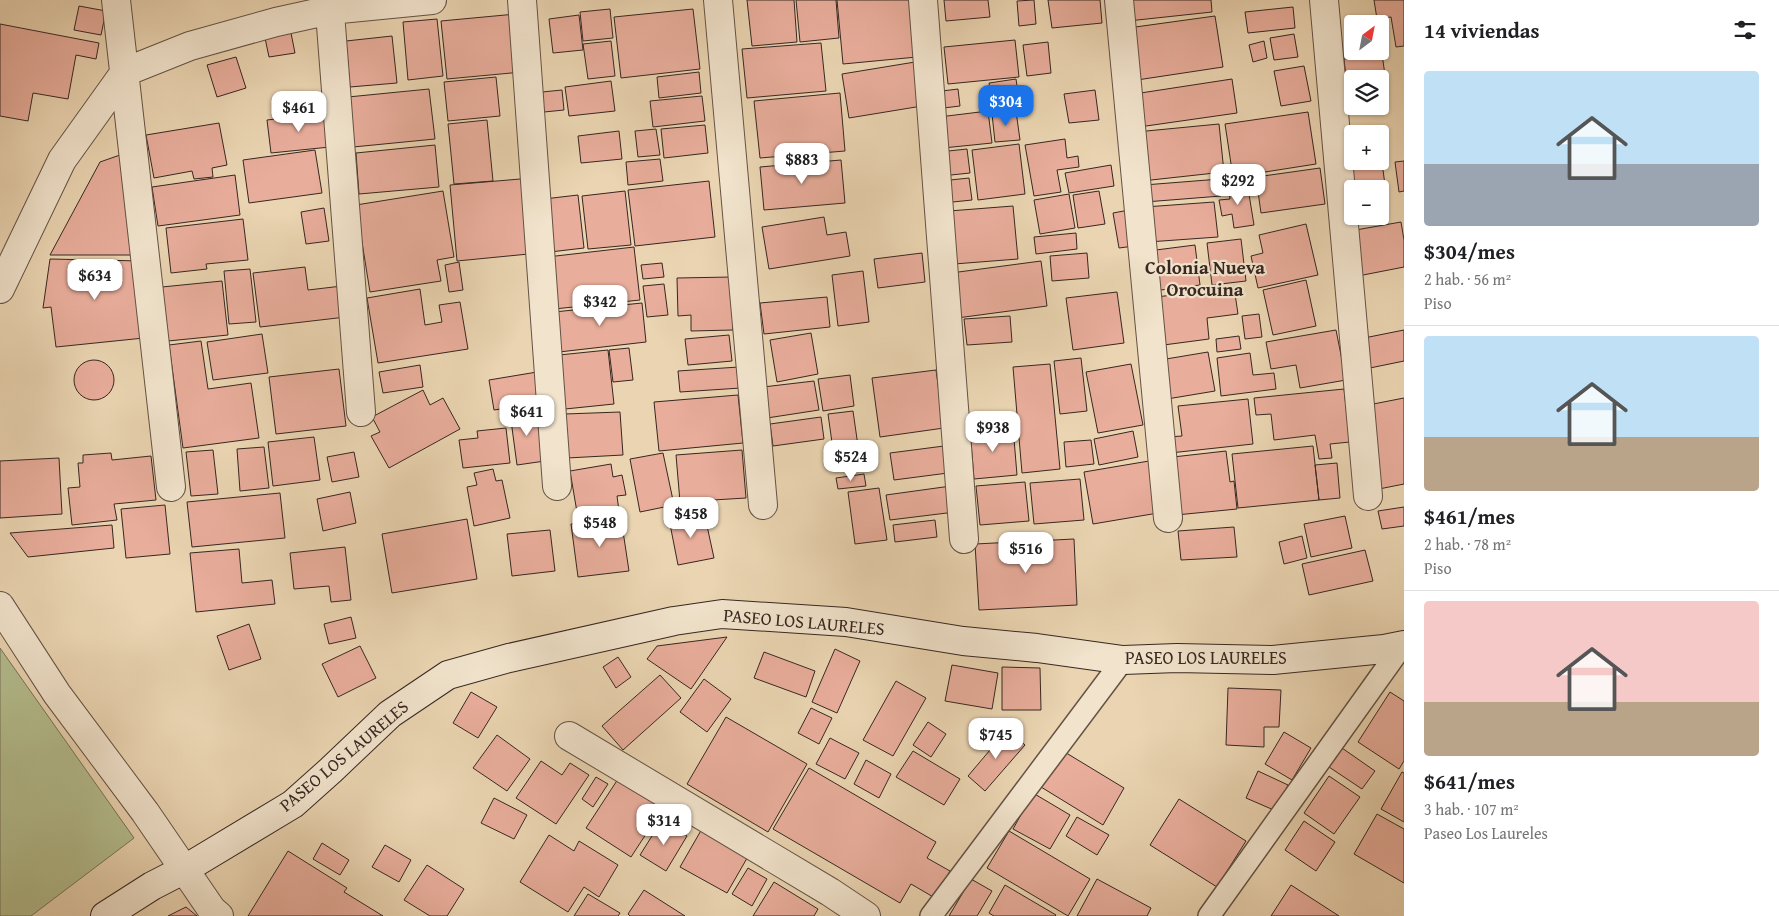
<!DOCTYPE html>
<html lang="es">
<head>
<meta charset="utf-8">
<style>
  :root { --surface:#fff; --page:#f6f6f6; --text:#202124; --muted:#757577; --line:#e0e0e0; --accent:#1a73e8 }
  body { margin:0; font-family:"Gentium Book Plus",serif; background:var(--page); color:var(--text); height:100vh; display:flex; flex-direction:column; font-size:19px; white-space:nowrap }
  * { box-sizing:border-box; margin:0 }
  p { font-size:16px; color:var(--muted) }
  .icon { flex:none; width:28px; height:28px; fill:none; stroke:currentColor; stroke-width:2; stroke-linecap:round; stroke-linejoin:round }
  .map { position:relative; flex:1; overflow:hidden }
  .panel { display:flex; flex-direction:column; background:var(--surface); width:375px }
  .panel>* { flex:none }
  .needle { width:32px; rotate:32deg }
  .controls { position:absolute; left:1344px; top:15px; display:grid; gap:10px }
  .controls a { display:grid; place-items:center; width:45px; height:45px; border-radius:5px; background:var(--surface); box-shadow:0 1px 4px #0004; font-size:25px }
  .price { position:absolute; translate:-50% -42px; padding:0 11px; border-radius:10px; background:#fff; color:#222; font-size:16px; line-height:32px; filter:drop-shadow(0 1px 2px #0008) }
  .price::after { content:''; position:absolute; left:50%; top:30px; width:15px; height:11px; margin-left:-8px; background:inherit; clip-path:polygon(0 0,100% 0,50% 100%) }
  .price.active { background:var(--accent); color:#fff }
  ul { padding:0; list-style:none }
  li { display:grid; align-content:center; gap:10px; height:265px; padding:0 20px }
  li+li { border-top:1px solid var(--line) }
  li span { display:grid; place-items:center; height:155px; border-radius:5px; color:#555 }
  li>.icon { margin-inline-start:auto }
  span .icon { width:90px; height:90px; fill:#fffc; stroke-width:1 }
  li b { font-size:21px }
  h2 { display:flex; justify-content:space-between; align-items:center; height:60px; padding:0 20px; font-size:21px }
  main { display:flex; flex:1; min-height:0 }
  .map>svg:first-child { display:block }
</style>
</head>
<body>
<main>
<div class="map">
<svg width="1404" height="916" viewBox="0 0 1404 916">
  <rect width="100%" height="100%" fill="#ead4b1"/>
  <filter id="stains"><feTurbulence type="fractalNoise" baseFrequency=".004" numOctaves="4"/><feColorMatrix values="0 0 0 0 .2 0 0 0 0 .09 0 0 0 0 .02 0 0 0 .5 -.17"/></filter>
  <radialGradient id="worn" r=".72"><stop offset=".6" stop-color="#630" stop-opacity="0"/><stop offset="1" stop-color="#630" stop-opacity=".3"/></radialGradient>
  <path fill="#b4bd8e" stroke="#767258" d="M0,648L134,838L31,916H0Z"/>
  <path fill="#e8ad9b" stroke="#372721" d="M747,0H794L797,42L752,46Z
    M796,0H836L839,38L800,42Z
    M837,0H911L917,57L843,64Z
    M944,0H988L990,17L946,21Z
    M1034,0L1036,24L1019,26L1017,1Z
    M1048,0H1100L1102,23L1052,28Z
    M1126,0H1211L1212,12L1128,21Z
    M1374,0H1404V46L1396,47L1391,17L1377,19Z
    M79,6L106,11L101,35L74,30Z
    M1293,7L1295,28L1248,33L1245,12Z
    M610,9L613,38L583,41L580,12Z
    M693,9L700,69L621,78L614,17Z
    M516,14L522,72L447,79L441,21Z
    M579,15L583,50L553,53L549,19Z
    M1215,16L1223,67L1137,80L1128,28Z
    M437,19L443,76L408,80L403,22Z
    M0,24L99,43L96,59L76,55L68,99L33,93L28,121L0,116Z
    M291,33L295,53L269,57L265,38Z
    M1294,34L1298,57L1274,60L1270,38Z
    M392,36L397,83L350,87L346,41Z
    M1015,40L1019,77L948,84L944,47Z
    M611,41L615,76L588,79L583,44Z
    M1264,41L1267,58L1253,62L1249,45Z
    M1048,42L1051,73L1027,76L1023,45Z
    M821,43L826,91L747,98L742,49Z
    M1382,54L1386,82L1380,83V79H1352V86H1347L1344,59Z
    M236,57L246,88L217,97L207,65Z
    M915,62L922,106L849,118L842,74Z
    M1304,66L1311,101L1281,106L1274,71Z
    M699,72L701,93L659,98L657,77Z
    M496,77L500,116L448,121L444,82Z
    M1016,79L1020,107L994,111L989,83Z
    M1232,79L1237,113L1139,127L1134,94Z
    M611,81L615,111L569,116L565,87Z
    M1352,88V106H1380V104L1381,110L1338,114L1336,89Z
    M429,89L435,139L353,147L348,97Z
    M958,89L960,106L935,109L934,92Z
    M562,90L564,110L544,112L542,92Z
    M1095,90L1099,120L1069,123L1064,94Z
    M840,93L845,151L760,158L754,101Z
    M702,96L705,121L653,127L650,101Z
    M988,111L992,143L943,148L939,117Z
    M1016,111L1020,140L995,142L992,114Z
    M1308,112L1316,164L1233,177L1225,124Z
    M326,113L330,147L271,153L267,120Z
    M487,120L493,181L454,184L448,124Z
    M219,123L227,165L212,168L213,177L194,179L192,171L154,178L146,135Z
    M1219,124L1224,172L1142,181L1136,132Z
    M705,125L708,153L664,158L661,129Z
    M656,129L660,155L638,157L635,131Z
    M619,131L622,159L581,163L578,136Z
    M1065,139L1067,158L1078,156L1079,167L1057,170L1061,192L1034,196L1025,145Z
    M1019,144L1025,194L978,200L972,150Z
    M435,145L439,187L359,194L356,153Z
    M967,149L970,173L941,176L939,152Z
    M315,150L322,193L249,203L243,160Z
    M120,155L133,255H50L100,162Z
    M660,159L663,181L628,185L626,162Z
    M841,160L845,203L764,210L760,167Z
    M1404,161V191L1399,192L1395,162Z
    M1382,163L1387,199L1380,200V189H1352L1343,168Z
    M1111,165L1114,186L1069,193L1065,173Z
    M1320,168L1325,204L1261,213L1256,177Z
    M235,175L240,215L158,226L152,187Z
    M532,178L539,253L457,261L450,185Z
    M969,178L972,200L943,203L941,181Z
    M1220,179L1221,196L1145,202L1144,185Z
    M709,181L715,237L635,246L628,190Z
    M1247,182L1254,225L1234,228L1232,214L1222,216L1219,200L1230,199L1228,185Z
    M443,191L454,257L437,260L441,281L370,292L356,205Z
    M625,191L631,245L588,249L582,196Z
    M1099,191L1105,224L1078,228L1073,195Z
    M1069,194L1075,228L1040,234L1034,200Z
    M578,195L584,248L550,252L544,199Z
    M1214,202L1218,237L1148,242L1145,207Z
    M1013,206L1018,259L954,264L949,211Z
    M324,208L329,241L306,244L301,212Z
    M1129,210L1134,246L1119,248L1113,213Z
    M824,217L827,235L846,232L850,256L769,269L762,227Z
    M243,219L248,260L206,264L207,269L171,273L166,228Z
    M1401,222L1404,240V267L1358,276L1350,231Z
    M1306,224L1318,275L1258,288L1251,256L1263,253L1259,235Z
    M1076,233L1077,249L1036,254L1034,237Z
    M1241,239L1246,281L1212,285L1207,243Z
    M1195,245L1200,285L1153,291L1148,251Z
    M634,247L640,300L554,309L547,257Z
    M922,253L925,282L878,288L874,259Z
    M1087,253L1089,278L1052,281L1050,256Z
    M50,259L141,261L144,338L56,347L51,307L43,308Z
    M1041,261L1047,306L957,318L951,273Z
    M459,262L463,290L449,292L445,265Z
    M662,263L664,277L643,279L641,265Z
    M305,267L308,290L342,286L346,317L260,327L253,273Z
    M250,269L256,322L229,324L224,271Z
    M863,271L869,322L838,326L832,275Z
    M732,277L733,330L691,331V315L678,316L677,278Z
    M1306,280L1316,326L1273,335L1263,290Z
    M222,281L228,335L168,341L162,287Z
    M664,284L668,315L647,317L643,286Z
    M1234,287L1238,314L1207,318L1209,339L1156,346L1149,298Z
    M420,289L425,325L442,322L439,305L460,302L468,349L378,363L367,298Z
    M1117,292L1124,343L1073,350L1066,298Z
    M827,297L830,327L764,334L760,303Z
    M642,303L646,342L559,352L554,312Z
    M1259,314L1262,337L1245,339L1242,316Z
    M1010,316L1012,342L967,345L964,319Z
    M1336,330L1346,380L1300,388L1296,365L1271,369L1266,342Z
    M1404,330V361L1365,369L1359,339Z
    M811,333L818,374L777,382L770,340Z
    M262,334L268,373L213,380L207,342Z
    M729,335L732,361L688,365L685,339Z
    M1239,336L1241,349L1217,352L1216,339Z
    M201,341L208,389L251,383L259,438L183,448L169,345Z
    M629,348L633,380L613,382L609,350Z
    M608,350L614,404L565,409L559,355Z
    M1208,352L1215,391L1167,399L1160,360Z
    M1250,353L1253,375L1274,373L1276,389L1221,396L1217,358Z
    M1081,358L1087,411L1060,414L1054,361Z
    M74 380a20 20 0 1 1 40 0a20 20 0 1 1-40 0Z
    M1050,364L1060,469L1022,473L1013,367Z
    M1131,364L1143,425L1098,433L1086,372Z
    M420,365L423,387L383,393L379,372Z
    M739,367L741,388L680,392L678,371Z
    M339,369L346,426L276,434L269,377Z
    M936,370L944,428L880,437L872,378Z
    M537,372L542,403L494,410L489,380Z
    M850,375L854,406L823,411L818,379Z
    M814,381L819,410L767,418L763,387Z
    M1344,389L1350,442L1330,444L1332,458L1319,459L1315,435L1274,440L1271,414L1256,415L1254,398Z
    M423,390L430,405L443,398L460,429L389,468L371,436L380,432L372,417Z
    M738,395L743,443L659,451L654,402Z
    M1404,398V484L1379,489L1363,406Z
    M1248,399L1253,444L1170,453L1168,437L1182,436L1178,406Z
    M537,409L545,461L517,465L510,413Z
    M853,411L861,467L836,471L828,414Z
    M620,412L623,455L567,458L565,414Z
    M821,417L824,439L773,446L770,424Z
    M1013,427L1017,475L974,479L970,430Z
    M506,428L510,463L463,468L459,440L478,438L477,431Z
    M1133,431L1138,457L1099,465L1094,439Z
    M314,437L320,480L273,486L268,442Z
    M1091,440L1094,464L1066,467L1064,442Z
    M944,446L948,473L894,480L890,453Z
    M1313,446L1319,500L1238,508L1232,454Z
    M264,447L269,488L240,491L237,449Z
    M213,450L218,494L191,496L186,452Z
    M742,450L746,498L680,502L676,455Z
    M1226,451L1230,482L1234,481L1237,509L1176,515L1173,457Z
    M354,452L359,477L332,482L327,457Z
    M111,453L112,460L151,456L156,500L114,504L117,520L72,525L68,488L80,487L78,463H83V455Z
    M663,453L674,505L640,512L630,459Z
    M59,458L62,514L0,518V461Z
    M1149,461L1158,513L1093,524L1084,472Z
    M1337,463L1340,498L1319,500L1315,465Z
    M611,464L613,477L622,475L626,495L617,496L619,511L578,518L570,471Z
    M493,469L496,481L502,480L510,518L474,526L467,487L477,485L474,473Z
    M864,474L866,486L838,489L836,478Z
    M1080,479L1084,520L1034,524L1030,483Z
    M1025,482L1029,521L980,525L976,486Z
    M951,486L955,512L890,520L886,495Z
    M879,488L887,540L855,544L848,492Z
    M350,492L356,523L323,531L317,499Z
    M280,493L285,538L192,547L187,502Z
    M165,505L170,554L126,558L121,509Z
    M1404,507V526L1382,529L1378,511Z
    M704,512L714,558L678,565L669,519Z
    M1345,516L1352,548L1311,557L1304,524Z
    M621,518L629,571L578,577L571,524Z
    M467,519L477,579L392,593L382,534Z
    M935,520L937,537L895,542L893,525Z
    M112,525L114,548L28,557L10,533Z
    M1234,527L1237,557L1181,560L1178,531Z
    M550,530L555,571L512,576L507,534Z
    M1302,536L1307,558L1284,564L1279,542Z
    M1074,539L1077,605L979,610L975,544Z
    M345,547L351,600L331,602L329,586L294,589L290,553Z
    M239,549L242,583L272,580L275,604L196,612L190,553Z
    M1365,550L1373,581L1309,595L1302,564Z
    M351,617L356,638L329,644L324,624Z
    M249,624L261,659L229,670L217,636Z
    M727,637L691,689L647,659L657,646Z
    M360,646L376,678L338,697L322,664Z
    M835,649L860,661L837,713L812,702Z
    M764,652L815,671L806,697L754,678Z
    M618,657L631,677L616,688L603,667Z
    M952,665L998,673L992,709L945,701Z
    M1002,667L1040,668L1041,710H1002Z
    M660,675L681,698L623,750L602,726Z
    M704,679L731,699L707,732L680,712Z
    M896,681L926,698L893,756L863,740Z
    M1228,688L1281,690L1279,727H1264V747L1226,745Z
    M471,692L497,707L478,738L453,723Z
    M1390,692L1404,701V761L1399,769L1358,742Z
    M811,708L832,718L819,744L798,733Z
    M726,717L807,764L768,832L687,784Z
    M928,722L946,734L931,757L913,745Z
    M1007,730L1025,745L985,791L968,776Z
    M1284,732L1311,748L1292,780L1265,764Z
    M497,735L530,759L507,791L473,768Z
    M830,738L859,753L845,779L816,764Z
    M1342,748L1375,771L1362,789L1329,767Z
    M913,751L960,779L944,805L896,777Z
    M1063,751L1124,788L1103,825L1041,787Z
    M866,760L891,774L879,798L854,784Z
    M541,761L562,775L570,763L589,775L556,824L516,798Z
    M809,768L936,842L927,858L950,871L935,898L911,884L900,903L773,829Z
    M1258,771L1288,785L1276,811L1246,798Z
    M1402,772L1404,773V822L1381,809Z
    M1329,776L1360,797L1334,834L1304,813Z
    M596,777L608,784L593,807L582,799Z
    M618,779L663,808L631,857L586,828Z
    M1033,793L1070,815L1050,849L1013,829Z
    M494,798L527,815L514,839L481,823Z
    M1179,799L1246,841L1217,887L1150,845Z
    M1377,814L1404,829V883L1354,854Z
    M1077,817L1109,835L1097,855L1066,836Z
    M662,820L687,836L666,871L640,855Z
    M1304,821L1335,842L1316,871L1285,850Z
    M703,827L750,853L727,893L680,867Z
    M1009,831L1090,879L1068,916L987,868Z
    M549,835L574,851L579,841L618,865L599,897L584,887L568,912L520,882Z
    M322,843L349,860L340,875L313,859Z
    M385,845L411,860L399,882L372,867Z
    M288,851L347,888L344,892L383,916H248Z
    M427,865L464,889L447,916H430L404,900Z
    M748,868L767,879L752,906L732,894Z
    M971,879L992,891L977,916H949Z
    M1097,879L1151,908L1147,916H1077Z
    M774,882L818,909L814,916H753Z
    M1005,885L1056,915L1055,916H994L989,913Z
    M1291,885L1339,916H1271Z
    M644,890L685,916H630L628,914Z
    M588,894L620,913L618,916H574Z
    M186,907L197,916H168Z"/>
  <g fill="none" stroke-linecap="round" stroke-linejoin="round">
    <g stroke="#645245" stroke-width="24">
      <path id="lane" d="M931,916L1123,660
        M1209,916L1402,646"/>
    </g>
    <g stroke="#645245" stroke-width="30">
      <path id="street" d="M116,0L171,487
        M329,0L361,412
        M522,0L557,486
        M718,0L763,505
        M923,0L964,539
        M1119,0L1168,518
        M1324,0L1368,496
        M0,289L62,160L125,72L190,46L276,22L330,10L432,0
        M0,606L57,694L145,812L212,910L219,916
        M569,736L830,892L866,916"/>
    </g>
    <g stroke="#372721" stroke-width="30">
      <path id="secondary" d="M105,916L152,886L185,869L293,804L331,770L390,714L448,675L509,658L674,621L722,614L846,622L963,641L1037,648L1123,660L1177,658L1273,660L1384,649L1404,645"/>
    </g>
    <use href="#lane" stroke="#f1e3cc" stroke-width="21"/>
    <use href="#street" stroke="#f1e3cc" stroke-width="28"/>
    <use href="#secondary" stroke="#f1e3cc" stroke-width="28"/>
  </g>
  <g text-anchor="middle" stroke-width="4.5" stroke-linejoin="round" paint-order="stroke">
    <g font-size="18" fill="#372721" stroke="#f1e3cc">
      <text transform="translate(804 622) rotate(5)" y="6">PASEO LOS LAURELES</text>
      <text x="1206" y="664">PASEO LOS LAURELES</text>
      <text transform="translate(344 756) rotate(-40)" y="6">PASEO LOS LAURELES</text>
    </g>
    <g font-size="19" font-weight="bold" fill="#372721" stroke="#f1e3cc">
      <text x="1205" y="274">Colonia Nueva<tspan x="1205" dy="22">Orocuina</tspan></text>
    </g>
  </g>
  <rect width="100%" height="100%" filter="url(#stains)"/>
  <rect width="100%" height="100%" fill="url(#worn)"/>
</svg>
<div class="controls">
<a><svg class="needle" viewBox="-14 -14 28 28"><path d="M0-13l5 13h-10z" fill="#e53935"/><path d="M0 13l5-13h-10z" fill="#757577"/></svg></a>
<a><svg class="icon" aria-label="layers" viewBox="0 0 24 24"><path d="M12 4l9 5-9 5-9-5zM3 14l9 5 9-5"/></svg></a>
<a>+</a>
<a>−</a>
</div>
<b class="price active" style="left:1006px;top:127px">$304</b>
<b class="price" style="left:299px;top:133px">$461</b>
<b class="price" style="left:802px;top:185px">$883</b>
<b class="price" style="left:1238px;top:206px">$292</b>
<b class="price" style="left:95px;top:301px">$634</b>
<b class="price" style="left:600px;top:327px">$342</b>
<b class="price" style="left:527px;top:437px">$641</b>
<b class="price" style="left:993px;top:453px">$938</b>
<b class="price" style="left:851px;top:482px">$524</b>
<b class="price" style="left:691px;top:539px">$458</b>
<b class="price" style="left:600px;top:548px">$548</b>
<b class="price" style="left:1026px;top:574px">$516</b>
<b class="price" style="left:996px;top:760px">$745</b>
<b class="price" style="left:664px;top:846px">$314</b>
</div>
<section class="panel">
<h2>14 viviendas<svg class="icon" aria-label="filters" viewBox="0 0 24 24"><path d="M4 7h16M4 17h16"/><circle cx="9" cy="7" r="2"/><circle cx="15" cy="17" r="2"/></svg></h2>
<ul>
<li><span style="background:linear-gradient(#bfe0f5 60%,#9aa5b1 0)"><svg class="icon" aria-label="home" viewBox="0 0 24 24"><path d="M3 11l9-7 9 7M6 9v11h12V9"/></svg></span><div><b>$304/mes</b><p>2 hab. · 56 m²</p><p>Piso</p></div></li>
<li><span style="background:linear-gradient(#bfe0f5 65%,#b9a48a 0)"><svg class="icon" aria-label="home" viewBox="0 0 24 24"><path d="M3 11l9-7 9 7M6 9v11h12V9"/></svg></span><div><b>$461/mes</b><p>2 hab. · 78 m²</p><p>Piso</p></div></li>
<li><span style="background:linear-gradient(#f6c9c9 65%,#b9a48a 0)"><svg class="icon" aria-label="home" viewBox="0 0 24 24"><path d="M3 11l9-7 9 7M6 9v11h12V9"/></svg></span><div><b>$641/mes</b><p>3 hab. · 107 m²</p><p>Paseo Los Laureles</p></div></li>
</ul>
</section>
</main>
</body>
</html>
